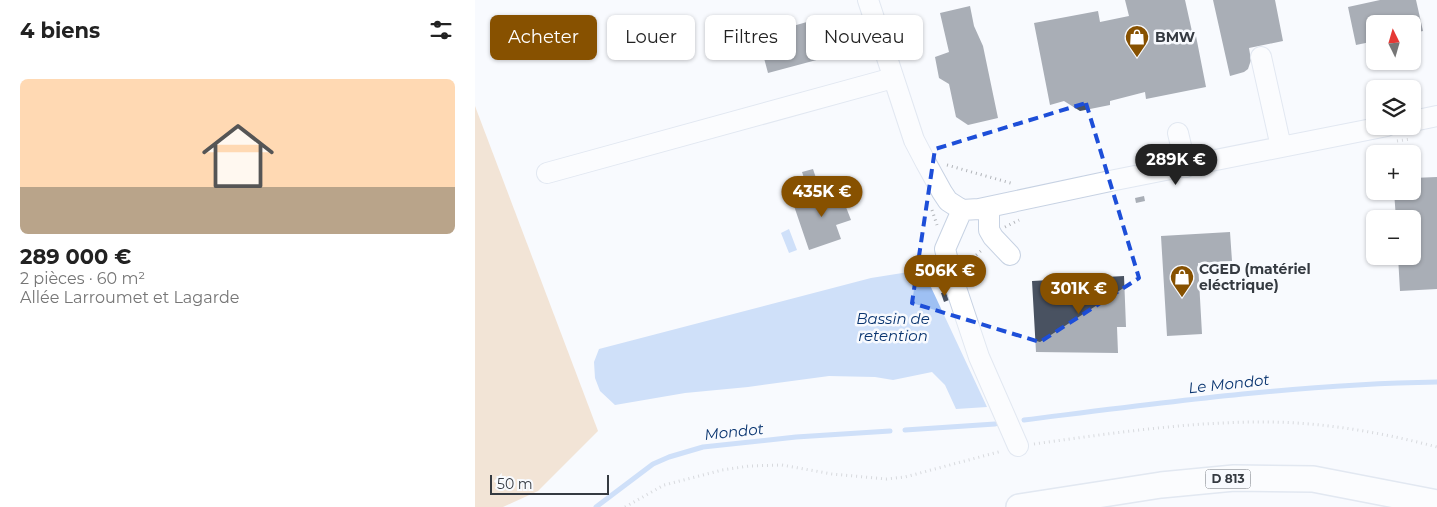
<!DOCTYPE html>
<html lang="fr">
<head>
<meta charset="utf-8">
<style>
  :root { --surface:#fff; --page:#f2f2f2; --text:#222; --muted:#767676; --accent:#875100 }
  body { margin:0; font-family:Montserrat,sans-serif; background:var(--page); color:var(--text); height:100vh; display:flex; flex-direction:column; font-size:19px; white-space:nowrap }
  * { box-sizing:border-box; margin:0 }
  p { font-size:16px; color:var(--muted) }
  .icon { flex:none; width:28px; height:28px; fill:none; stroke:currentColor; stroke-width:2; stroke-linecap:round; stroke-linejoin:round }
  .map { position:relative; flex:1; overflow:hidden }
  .details { display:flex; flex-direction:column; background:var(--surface); width:475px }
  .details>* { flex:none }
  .banner { position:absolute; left:15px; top:15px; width:475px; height:45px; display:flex; gap:10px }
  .needle { width:32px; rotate:355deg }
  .tools { position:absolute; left:891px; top:15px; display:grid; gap:10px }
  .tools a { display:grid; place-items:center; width:55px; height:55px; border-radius:8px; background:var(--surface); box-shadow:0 1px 4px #0004; font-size:25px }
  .scale { position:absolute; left:15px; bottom:12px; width:119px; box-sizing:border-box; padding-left:5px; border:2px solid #353a41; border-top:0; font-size:14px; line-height:18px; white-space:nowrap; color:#353a41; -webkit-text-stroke:4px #f8fafe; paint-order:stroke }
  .price { position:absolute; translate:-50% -42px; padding:0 11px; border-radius:18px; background:var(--accent); color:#fff; font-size:16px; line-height:32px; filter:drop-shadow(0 1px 2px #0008) }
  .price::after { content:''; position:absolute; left:50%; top:30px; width:15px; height:11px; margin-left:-8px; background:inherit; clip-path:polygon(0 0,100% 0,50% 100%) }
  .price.current { background:#222; color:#fff }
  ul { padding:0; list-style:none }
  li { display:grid; align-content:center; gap:10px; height:265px; padding:0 20px }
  li span { display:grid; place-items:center; height:155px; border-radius:8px; color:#555 }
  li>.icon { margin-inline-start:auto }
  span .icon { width:90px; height:90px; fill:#fffc; stroke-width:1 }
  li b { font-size:21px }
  h2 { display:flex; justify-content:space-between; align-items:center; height:60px; padding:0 20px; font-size:21px }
  .chip { padding:0 18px; border-radius:8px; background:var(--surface); box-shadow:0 1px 4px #0004; font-size:18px; line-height:45px }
  .chip.current { background:var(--accent); color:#fff }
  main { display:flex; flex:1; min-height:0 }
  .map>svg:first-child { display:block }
</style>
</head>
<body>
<main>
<section class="details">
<h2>4 biens<svg class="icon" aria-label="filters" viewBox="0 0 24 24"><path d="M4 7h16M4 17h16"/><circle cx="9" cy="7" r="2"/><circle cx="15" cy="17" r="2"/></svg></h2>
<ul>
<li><span style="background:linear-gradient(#ffd9b3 70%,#b9a48a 0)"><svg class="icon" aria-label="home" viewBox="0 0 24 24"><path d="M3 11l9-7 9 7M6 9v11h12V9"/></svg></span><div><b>289 000 €</b><p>2 pièces · 60 m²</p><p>Allée Larroumet et Lagarde</p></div></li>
</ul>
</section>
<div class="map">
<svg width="962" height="507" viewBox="0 0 962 507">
  <rect width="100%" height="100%" fill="#f8fafe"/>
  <path fill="#ecc9a6" d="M0,106L123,431L63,491L28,507H0Z"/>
  <path fill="#9ec0f3" d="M314,229L322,250L314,253L306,233Z
    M440,271L455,285L512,407L481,409L470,385L457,372L418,380L400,377L354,376L273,387L210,393L140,405L125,391L120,378L119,362L124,349L396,278Z"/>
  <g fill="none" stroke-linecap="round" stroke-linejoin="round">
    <path stroke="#9ec0f3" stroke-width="5" d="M549,420C686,403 824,384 962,382
      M430,430L520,424
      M121,507L178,464L194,457L228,447L321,437L415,431"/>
  </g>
  <path fill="#495261" d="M650,0H710L718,36H721L731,87L671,99L670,92L635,101V105L605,111L589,101L575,105L559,23L623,11L625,22L654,16Z
    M738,0H800L808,41L774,48L776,60L773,69L769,72L755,76Z
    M905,0H941L948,31L938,33V24H900V41L881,45L873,7Z
    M495,6L499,26L508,46L523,118L493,125L481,117L474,84L464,78L460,57L474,52L465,13Z
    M339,20L349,58L293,73L283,36Z
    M338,169L341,178L330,181L327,172Z
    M962,177V289L925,291L923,256H938V219H921L919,191H938V178Z
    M900,180V192L893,193L892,181Z
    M364,189L376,220L361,225L366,239L334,250L318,203Z
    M669,196L670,201L661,203L660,198Z
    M755,232L757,261L723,263L727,334L692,336L686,236Z
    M649,276L651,327H642L643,353L561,352L557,281Z
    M471,292L474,300L469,302L466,293Z"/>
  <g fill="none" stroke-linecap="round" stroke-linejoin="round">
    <g stroke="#c7d2e3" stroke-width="22">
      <path id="minor" d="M393,0L439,140L451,163L467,192L473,201L487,210L504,209L640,180L912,126
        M786,57L806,147
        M938,121L962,116
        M703,133L711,167
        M72,173L418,78
        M514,207V230L518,237L535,255
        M487,210L470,249L476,273L504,357L543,446"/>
    </g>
    <g stroke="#c7d2e3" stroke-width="28">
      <path id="major" d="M544,507L686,485L759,478L838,479L962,503"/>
    </g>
    <path stroke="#b1b4b9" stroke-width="3" stroke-dasharray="1 4" stroke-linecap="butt" d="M922,141L936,139
      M472,165L539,184
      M457,210L462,225
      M530,227L544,220
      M490,265L508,249
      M559,444C638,433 718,421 797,422C852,423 909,433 962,447
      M150,507L189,485L247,470L274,466L307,465L357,474L411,479L430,477L527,451"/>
    <use href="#minor" stroke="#fff" stroke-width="20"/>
    <use href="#major" stroke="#fff" stroke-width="25"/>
  </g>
  <path d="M0 0H962V507H0ZM611,103L664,278L565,342L437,303L460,149Z" fill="#f8fafe" fill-opacity=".55" fill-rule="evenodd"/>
  <path fill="none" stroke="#1d4ed8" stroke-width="4" stroke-dasharray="10 6" stroke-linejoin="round" d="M611,103L664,278L565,342L437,303L460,149Z"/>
  <defs>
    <g id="shop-pin" transform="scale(1.25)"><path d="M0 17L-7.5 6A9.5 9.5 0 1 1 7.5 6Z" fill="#875100" stroke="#f8fafe"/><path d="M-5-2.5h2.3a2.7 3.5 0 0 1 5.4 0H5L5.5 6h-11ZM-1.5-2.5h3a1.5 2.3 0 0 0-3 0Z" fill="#fff"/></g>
  </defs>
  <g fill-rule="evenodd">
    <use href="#shop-pin" x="662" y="37"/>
    <use href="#shop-pin" x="707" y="277"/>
  </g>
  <g text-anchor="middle" stroke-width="5" stroke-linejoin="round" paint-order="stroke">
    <rect fill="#f8fafe" stroke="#70747a" stroke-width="1" x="730.5" y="469.5" width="45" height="19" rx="4"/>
    <g font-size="12" font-weight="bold" fill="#353a41">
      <text x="753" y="483">D 813</text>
    </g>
    <g font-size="14" font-weight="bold" fill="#353a41" stroke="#f8fafe" text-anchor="start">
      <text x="680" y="42">BMW</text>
      <text x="724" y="274">CGED (matériel<tspan x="724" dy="16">eléctrique)</tspan></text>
    </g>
    <g font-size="15" font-style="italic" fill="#0a3570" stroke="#f8fafe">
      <text x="418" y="324">Bassin de<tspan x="418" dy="17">retention</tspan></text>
      <text transform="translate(754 384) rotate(-6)" y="5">Le Mondot</text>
      <text transform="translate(259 432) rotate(-6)" y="5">Mondot</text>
    </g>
  </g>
</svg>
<div class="tools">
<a><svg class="needle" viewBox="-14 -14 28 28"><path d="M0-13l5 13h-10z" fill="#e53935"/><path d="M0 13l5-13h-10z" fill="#767676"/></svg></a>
<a><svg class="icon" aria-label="layers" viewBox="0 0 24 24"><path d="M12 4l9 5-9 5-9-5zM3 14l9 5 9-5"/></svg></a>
<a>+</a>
<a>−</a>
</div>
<div class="scale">50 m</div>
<b class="price current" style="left:701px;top:186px">289K €</b>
<b class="price" style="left:347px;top:218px">435K €</b>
<b class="price" style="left:470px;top:297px">506K €</b>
<b class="price" style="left:604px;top:315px">301K €</b>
<div class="banner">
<a class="chip current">Acheter</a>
<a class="chip">Louer</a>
<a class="chip">Filtres</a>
<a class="chip">Nouveau</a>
</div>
</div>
</main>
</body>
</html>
